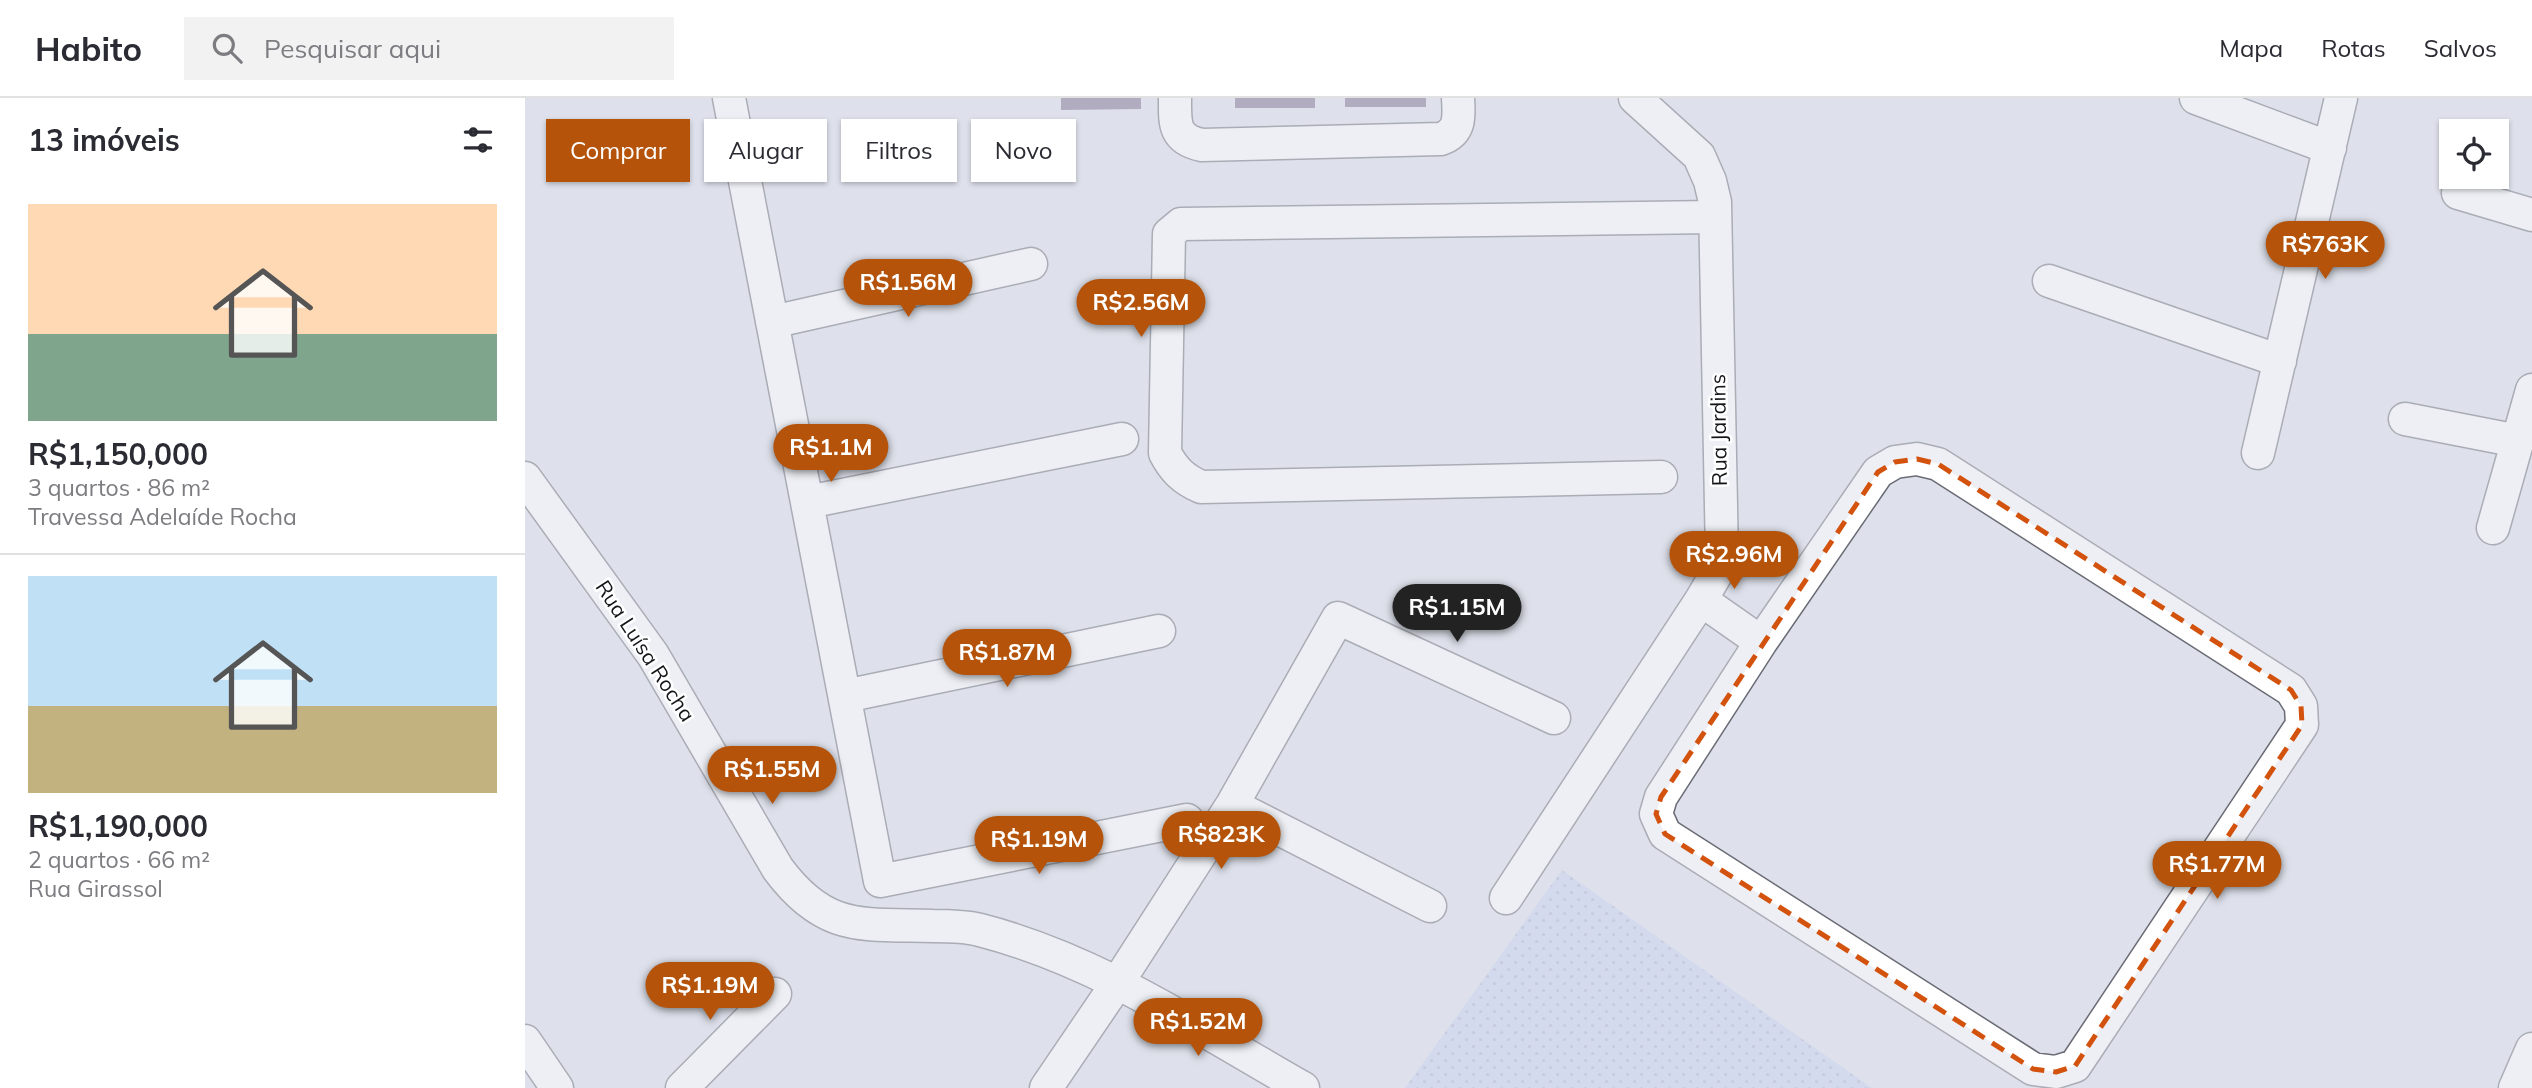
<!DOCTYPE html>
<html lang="pt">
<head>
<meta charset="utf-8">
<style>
  :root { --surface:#fff; --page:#f2f2f3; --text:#2b2b33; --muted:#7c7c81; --line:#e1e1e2; --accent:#b45309 }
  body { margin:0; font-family:Mulish,sans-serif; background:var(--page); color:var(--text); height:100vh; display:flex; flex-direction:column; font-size:26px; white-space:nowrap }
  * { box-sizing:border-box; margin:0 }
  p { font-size:23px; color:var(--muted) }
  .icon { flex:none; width:38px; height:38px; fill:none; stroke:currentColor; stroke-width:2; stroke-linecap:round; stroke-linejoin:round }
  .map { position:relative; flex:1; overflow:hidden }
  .sheet { display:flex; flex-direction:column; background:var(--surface); width:525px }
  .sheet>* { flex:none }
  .top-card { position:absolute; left:21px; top:21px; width:665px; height:63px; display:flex; gap:14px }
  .buttons { position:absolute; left:1914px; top:21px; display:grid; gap:14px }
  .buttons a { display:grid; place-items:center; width:70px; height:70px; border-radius:0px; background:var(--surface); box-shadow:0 2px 5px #0004; font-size:35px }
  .price { position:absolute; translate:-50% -60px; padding:0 16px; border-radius:24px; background:var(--accent); color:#fff; font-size:23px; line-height:46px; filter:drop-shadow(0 2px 4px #0008) }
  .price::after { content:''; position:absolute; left:50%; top:42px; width:21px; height:16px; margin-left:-10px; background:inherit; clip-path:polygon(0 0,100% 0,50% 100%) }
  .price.current { background:#222; color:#fff }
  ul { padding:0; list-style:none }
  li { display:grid; align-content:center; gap:14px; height:371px; padding:0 28px }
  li+li { border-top:2px solid var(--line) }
  li span { display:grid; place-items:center; height:217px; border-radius:0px; color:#555 }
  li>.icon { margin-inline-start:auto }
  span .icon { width:126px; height:126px; fill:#fffc; stroke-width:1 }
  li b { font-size:30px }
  h2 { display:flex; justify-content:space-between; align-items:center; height:84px; padding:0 28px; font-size:30px }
  .tag { padding:0 24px; border-radius:0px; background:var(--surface); box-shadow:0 2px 5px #0004; font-size:24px; line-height:63px }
  .tag.current { background:var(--accent); color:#fff }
  header { display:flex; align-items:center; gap:42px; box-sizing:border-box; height:98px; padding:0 35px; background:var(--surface); border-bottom:2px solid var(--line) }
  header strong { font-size:33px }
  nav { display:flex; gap:38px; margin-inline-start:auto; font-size:24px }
  .search { width:490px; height:63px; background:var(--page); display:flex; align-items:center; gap:18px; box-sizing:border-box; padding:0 24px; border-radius:0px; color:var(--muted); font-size:26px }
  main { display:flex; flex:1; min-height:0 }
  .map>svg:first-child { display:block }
</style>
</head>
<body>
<header>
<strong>Habito</strong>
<div class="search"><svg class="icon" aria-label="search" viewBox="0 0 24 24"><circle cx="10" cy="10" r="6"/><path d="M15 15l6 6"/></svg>Pesquisar aqui</div>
<nav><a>Mapa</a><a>Rotas</a><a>Salvos</a></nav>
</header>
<main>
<section class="sheet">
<h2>13 imóveis<svg class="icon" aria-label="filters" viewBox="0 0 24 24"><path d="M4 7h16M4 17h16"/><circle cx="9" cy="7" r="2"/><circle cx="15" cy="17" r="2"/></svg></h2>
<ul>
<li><span style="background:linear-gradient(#ffd9b3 60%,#7fa58c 0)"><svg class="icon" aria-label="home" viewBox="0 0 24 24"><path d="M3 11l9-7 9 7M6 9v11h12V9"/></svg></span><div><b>R$1,150,000</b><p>3 quartos · 86 m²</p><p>Travessa Adelaíde Rocha</p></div></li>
<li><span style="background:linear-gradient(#bfe0f5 60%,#c2b280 0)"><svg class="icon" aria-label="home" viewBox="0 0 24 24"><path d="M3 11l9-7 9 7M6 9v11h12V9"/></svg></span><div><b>R$1,190,000</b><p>2 quartos · 66 m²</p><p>Rua Girassol</p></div></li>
</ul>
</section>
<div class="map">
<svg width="2007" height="990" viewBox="0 0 2007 990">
  <defs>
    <pattern id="grass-dots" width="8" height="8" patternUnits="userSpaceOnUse" patternTransform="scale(1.75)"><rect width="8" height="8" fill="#c7d0f0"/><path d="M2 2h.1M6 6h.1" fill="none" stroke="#aab2cd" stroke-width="1.8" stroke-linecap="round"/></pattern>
  </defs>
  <rect width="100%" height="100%" fill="#dee1eb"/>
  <path fill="url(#grass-dots)" d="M1037,772L1347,990H880Z"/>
  <path fill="#7b6b89" d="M536,0H616V11L536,12Z
    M710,0H790V10H710Z
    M820,0H901V9H820Z"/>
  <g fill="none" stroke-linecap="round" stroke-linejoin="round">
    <g stroke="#6a6c75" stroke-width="35">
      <path id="minor" d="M204,0L355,783L662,722
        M650,0C650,25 648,41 677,47L916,41C936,34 934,18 933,0
        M1671,0L1805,50
        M1933,95L2007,117
        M1524,183L1755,263
        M247,224L506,166
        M1880,321L1993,343
        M1733,355L1816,0
        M1392,361L1413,366L1766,592L1776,608L1777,627L1550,968L1531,974L1508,971L1140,736L1131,716L1136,699L1236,544L1353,374L1370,364Z
        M1136,379L676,389C658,381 649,372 640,355L644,136L656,126L1190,119
        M0,380L128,557L253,771C300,834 336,826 408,828C423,828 440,828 455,832C572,862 674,931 778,990
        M283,404L597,341
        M1968,430L2007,292
        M1176,502L1236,544
        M320,598L634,533
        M707,707L905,808
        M981,800L1176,502L1193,473L1197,459L1190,104L1185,83L1174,58L1110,0
        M0,943L32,990
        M157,990L250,896
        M521,990L593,884L707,707L813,520L1029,620
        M1990,990L2007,951"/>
    </g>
    <use href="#minor" stroke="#fff" stroke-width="32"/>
  </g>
  <path d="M0 0H2007V990H0ZM1392,361L1413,366L1766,592L1776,608L1777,627L1550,968L1531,974L1508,971L1140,736L1131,716L1136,699L1353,374L1370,364Z" fill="#dee1eb" fill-opacity=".55" fill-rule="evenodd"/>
  <path fill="none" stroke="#d3520d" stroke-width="5" stroke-dasharray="14 9" stroke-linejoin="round" d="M1392,361L1413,366L1766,592L1776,608L1777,627L1550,968L1531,974L1508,971L1140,736L1131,716L1136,699L1353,374L1370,364Z"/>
  <g text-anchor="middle" stroke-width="5" stroke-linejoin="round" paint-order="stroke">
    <g font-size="21" fill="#141518" stroke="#fff">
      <text transform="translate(1194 332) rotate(-91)" y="7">Rua Jardins</text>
      <text transform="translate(120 553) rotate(57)" y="7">Rua Luísa Rocha</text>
    </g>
  </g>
</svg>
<div class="buttons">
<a><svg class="icon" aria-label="locate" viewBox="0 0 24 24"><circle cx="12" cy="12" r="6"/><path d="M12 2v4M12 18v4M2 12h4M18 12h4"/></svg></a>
</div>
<b class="price" style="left:1800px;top:183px">R$763K</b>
<b class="price" style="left:383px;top:221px">R$1.56M</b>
<b class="price" style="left:616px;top:241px">R$2.56M</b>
<b class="price" style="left:306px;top:386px">R$1.1M</b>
<b class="price" style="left:1209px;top:493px">R$2.96M</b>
<b class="price current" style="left:932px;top:546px">R$1.15M</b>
<b class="price" style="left:482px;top:591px">R$1.87M</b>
<b class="price" style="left:247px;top:708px">R$1.55M</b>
<b class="price" style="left:696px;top:773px">R$823K</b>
<b class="price" style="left:514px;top:778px">R$1.19M</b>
<b class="price" style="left:1692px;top:803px">R$1.77M</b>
<b class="price" style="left:185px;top:924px">R$1.19M</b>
<b class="price" style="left:673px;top:960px">R$1.52M</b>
<div class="top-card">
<a class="tag current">Comprar</a>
<a class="tag">Alugar</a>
<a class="tag">Filtros</a>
<a class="tag">Novo</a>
</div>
</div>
</main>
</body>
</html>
